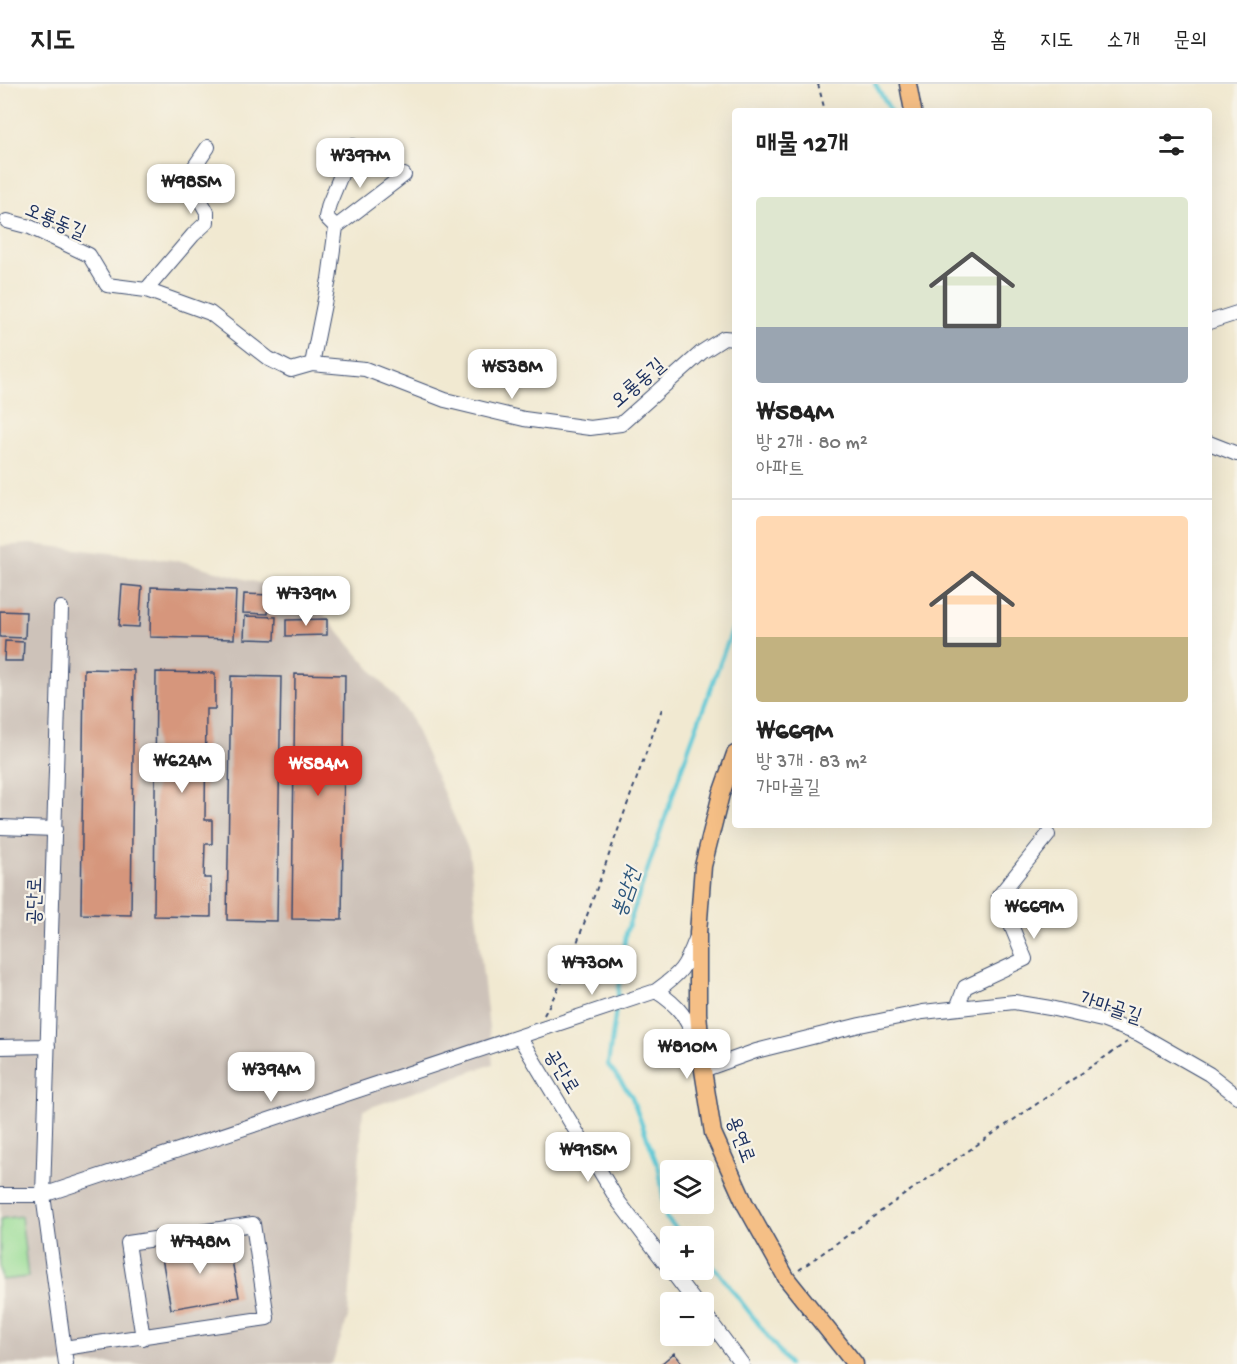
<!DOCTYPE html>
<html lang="ko">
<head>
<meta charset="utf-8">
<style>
  :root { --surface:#fff; --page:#f2f2f2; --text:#222; --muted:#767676; --line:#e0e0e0; --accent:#d93025 }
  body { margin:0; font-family:"Gochi Hand","Poor Story",sans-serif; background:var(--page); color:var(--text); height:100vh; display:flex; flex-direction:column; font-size:22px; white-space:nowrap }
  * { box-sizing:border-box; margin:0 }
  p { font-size:20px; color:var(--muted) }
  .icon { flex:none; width:33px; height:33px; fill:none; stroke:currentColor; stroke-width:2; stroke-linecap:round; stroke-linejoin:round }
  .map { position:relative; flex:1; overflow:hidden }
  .drawer { position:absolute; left:732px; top:24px; width:480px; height:720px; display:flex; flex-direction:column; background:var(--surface); border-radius:6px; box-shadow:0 6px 24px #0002 }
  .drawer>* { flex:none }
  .controls { position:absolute; left:660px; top:1076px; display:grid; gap:12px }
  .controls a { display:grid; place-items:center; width:54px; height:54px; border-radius:6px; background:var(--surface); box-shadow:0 6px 24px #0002; font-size:30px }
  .price { position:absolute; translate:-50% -51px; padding:0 14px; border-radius:12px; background:#fff; color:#222; font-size:20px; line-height:39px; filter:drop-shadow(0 2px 3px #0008) }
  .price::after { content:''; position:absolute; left:50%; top:36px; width:18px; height:14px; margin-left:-9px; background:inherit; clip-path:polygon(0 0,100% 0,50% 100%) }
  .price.active { background:var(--accent); color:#fff }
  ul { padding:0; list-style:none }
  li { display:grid; align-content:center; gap:12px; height:318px; padding:0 24px }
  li+li { border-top:2px solid var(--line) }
  li span { display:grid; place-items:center; height:186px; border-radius:6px; color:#555 }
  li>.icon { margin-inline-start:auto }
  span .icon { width:108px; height:108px; fill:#fffc; stroke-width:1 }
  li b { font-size:26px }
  h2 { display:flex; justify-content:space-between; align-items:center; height:72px; padding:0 24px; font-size:26px }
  header { display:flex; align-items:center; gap:36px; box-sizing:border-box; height:84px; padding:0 30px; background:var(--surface); border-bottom:2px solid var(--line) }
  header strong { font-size:28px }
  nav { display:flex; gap:33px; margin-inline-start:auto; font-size:21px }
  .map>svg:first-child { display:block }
</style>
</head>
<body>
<header>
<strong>지도</strong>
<nav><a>홈</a><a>지도</a><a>소개</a><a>문의</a></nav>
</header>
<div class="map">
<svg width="1237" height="1280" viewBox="0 0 1237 1280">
  <rect width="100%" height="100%" fill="#f7f3e8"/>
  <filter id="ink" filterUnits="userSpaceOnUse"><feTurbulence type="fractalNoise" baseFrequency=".0167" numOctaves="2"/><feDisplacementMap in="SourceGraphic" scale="12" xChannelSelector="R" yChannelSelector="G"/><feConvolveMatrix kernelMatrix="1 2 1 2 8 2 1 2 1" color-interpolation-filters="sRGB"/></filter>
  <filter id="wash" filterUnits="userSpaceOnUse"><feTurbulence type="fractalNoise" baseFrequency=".008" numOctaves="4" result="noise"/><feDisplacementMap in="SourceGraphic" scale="24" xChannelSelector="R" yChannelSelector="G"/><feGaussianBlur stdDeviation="1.35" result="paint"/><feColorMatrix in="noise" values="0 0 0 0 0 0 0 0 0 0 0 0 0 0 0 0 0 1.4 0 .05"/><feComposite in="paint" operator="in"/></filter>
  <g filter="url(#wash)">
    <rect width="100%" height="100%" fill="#f1e9d1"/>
    <path fill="#cdc2b9" d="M31,460L181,477L309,513L409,630L469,767L493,980L363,1026L348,1233L332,1280H0V462Z"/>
    <path fill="#99dd95" stroke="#5a867a" stroke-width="1.5" d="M21,1132L28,1193L2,1196L0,1184V1135Z"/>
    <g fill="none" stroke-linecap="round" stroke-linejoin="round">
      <path stroke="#5ec9d7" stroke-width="4" d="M875,0L891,27
        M617,917L626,849L688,666L735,538
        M616,925L608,981L631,1011L659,1085L666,1134L684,1152
        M704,1172L716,1185L789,1280"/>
    </g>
    <g id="blocks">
      <path fill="#d6967c" d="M122,501L142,503L139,543L119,542Z
        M151,503L236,506L234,555L150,553Z
        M244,510L269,511L268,530L243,529Z
        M0,527L26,528L25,554L0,553Z
        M245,532L276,533L275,556L244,555Z
        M327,535V551L286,552V536Z
        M5,557L24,558L23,577H4Z
        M84,585L134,586L131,831L81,830Z
        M156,588L215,589V625H206L205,736H212V760H205L204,794H211V833L154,832Z
        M295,590L345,591L342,836L292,835Z
        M231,592L281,593L277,837L227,836Z
        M228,1156L239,1213L171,1225L161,1168Z
        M674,1269L683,1280H661Z"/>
    </g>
  </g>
  <g filter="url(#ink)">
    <use href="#blocks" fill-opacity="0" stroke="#3b4b6f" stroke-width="1.5"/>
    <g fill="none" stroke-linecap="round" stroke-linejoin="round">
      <g stroke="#3b4b6f" stroke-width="16">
        <path id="minor" d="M353,62L329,120L326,133L336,143L329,195L312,280L365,285L445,316L524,335L590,344L621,340L702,268L724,254L735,255
          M7,137L30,143L89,171L107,201L146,206L210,229L269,275L291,286L312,280
          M336,143L404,91
          M146,206L193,151L207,138V128L190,98L191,88L208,63
          M1209,238L1237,229
          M1209,359L1237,370
          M61,524L43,1111L66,1280
          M0,743L55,745
          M656,907C681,923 686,934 698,960
          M957,924L965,903L1025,875L999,812L1048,751
          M520,954L618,1117L695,1218
          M0,963L48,962
          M703,986L756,967L860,941L923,928L1014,918L1050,924L1102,936L1139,950L1209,990L1237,1012
          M0,1111H43L656,907C681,889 685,884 696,855
          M704,1229L742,1280
          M64,1264L267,1234L253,1140L128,1159L143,1254"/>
      </g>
      <g stroke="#3b4b6f" stroke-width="19">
        <path id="major" d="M908,0L913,27
          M735,670L721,710L703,782L698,849V929L703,986L713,1049L745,1120L787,1195L855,1280"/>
      </g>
      <path stroke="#3b4b6f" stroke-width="2" stroke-dasharray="4.5 4.5" stroke-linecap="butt" d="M818,0L825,27
        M544,931L565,892L663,622
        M799,1186L901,1113L1127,958"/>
      <use href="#minor" stroke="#fff" stroke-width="14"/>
      <use href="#major" stroke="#f5bf86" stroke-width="16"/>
    </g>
  </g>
  <g text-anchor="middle" stroke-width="4.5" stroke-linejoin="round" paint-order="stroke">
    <g font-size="20" fill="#1b2f5e" stroke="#f7f3e8">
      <text transform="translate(56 136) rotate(23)" y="7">오룡동길</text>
      <text transform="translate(637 298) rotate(-41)" y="7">오룡동길</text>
      <text transform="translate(33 817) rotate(-88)" y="7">공단로</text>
      <text transform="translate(1111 922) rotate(18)" y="7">가마골길</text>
      <text transform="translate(563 987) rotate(59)" y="7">공단로</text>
      <text transform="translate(742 1055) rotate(70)" y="7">용연로</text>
    </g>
    <g font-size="21" font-style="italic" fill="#2c567c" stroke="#f7f3e8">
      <text transform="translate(625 808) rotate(-71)" y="7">봉암천</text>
    </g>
  </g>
</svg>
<div class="controls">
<a><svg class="icon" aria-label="layers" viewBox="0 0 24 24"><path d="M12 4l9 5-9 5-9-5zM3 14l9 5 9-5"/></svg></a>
<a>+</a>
<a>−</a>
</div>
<b class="price" style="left:360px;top:105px">₩397M</b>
<b class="price" style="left:191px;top:131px">₩985M</b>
<b class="price" style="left:512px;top:316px">₩538M</b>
<b class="price" style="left:306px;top:543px">₩739M</b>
<b class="price" style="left:182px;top:710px">₩624M</b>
<b class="price active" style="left:318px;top:713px">₩584M</b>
<b class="price" style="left:1034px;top:856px">₩669M</b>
<b class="price" style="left:592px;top:912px">₩730M</b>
<b class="price" style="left:687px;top:996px">₩810M</b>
<b class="price" style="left:271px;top:1019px">₩394M</b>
<b class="price" style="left:588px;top:1099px">₩915M</b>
<b class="price" style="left:200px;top:1191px">₩748M</b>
<section class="drawer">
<h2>매물 12개<svg class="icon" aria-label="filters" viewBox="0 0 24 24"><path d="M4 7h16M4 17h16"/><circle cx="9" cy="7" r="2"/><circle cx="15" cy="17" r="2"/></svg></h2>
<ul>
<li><span style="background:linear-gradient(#dfe7d0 70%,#9aa5b1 0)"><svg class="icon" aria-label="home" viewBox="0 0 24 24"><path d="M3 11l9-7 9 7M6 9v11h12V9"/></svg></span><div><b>₩584M</b><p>방 2개 · 80 m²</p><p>아파트</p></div></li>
<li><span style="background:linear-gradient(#ffd9b3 65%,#c2b280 0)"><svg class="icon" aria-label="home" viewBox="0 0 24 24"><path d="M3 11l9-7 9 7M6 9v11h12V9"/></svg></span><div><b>₩669M</b><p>방 3개 · 83 m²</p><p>가마골길</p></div></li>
</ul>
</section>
</div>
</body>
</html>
